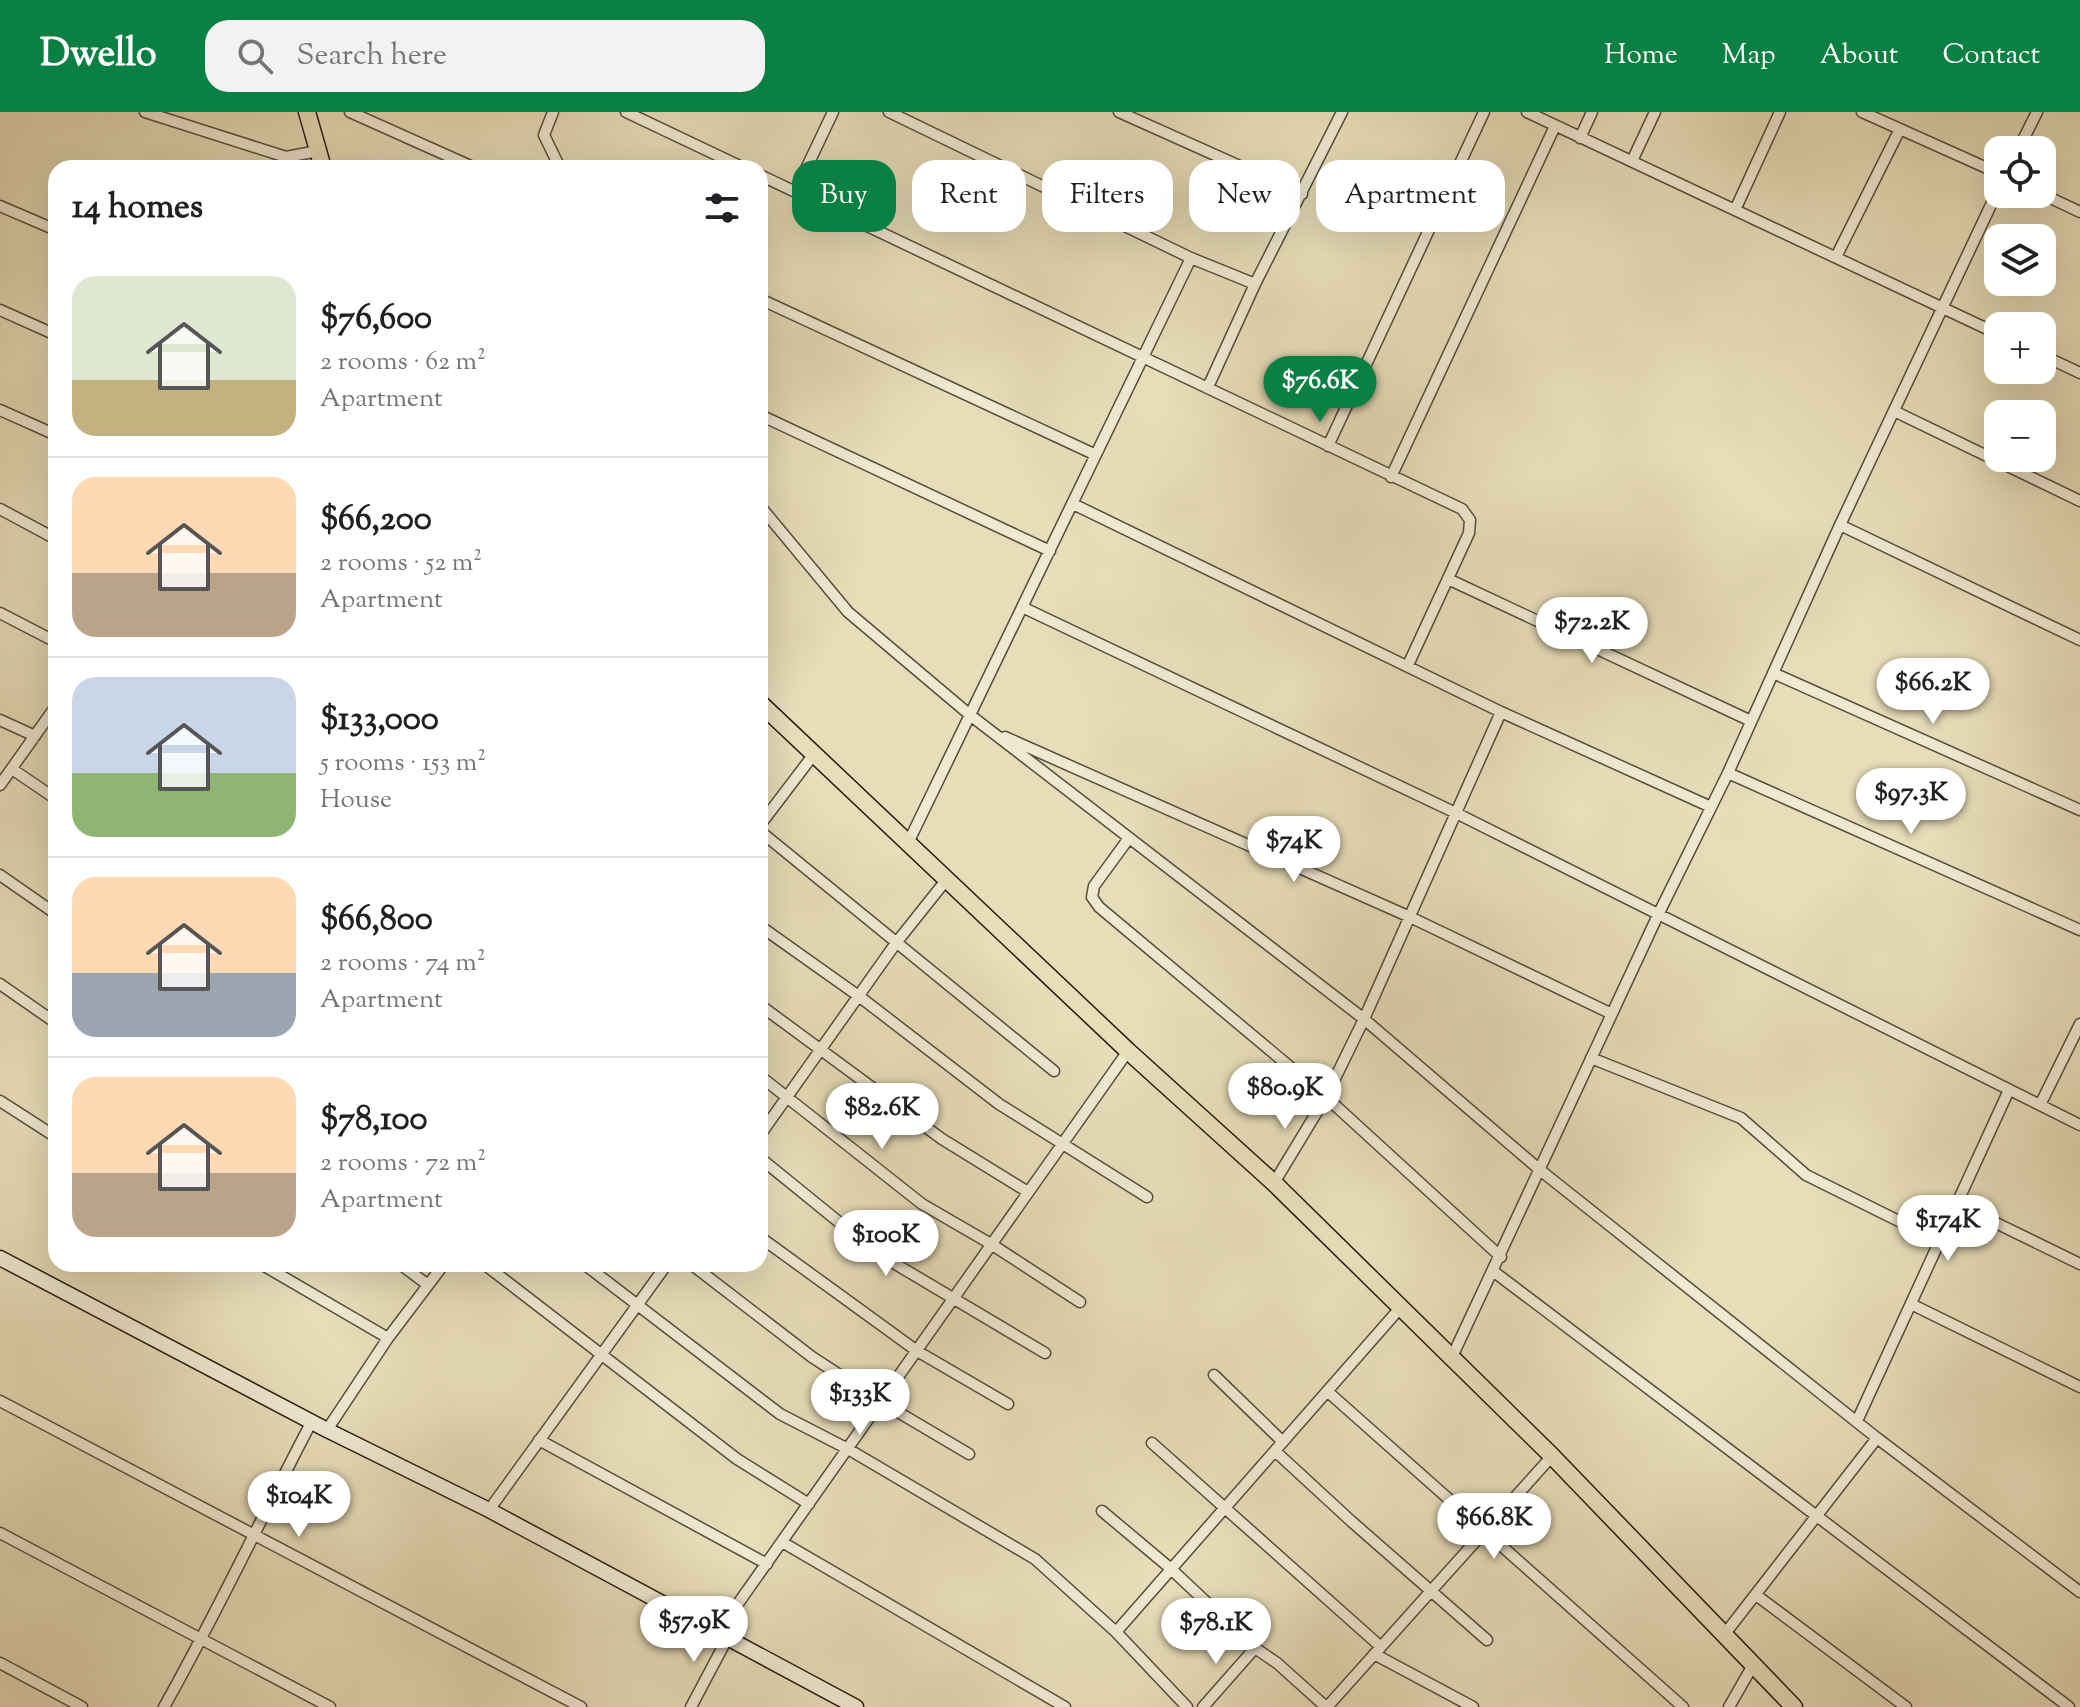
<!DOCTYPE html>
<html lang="en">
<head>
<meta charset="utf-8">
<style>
  :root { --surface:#fff; --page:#f2f2f2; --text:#202124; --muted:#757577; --line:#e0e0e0; --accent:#0b8043 }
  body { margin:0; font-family:"Sorts Mill Goudy",serif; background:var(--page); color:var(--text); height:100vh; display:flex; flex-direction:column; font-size:30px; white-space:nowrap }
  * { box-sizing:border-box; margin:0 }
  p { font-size:26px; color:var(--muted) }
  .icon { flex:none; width:44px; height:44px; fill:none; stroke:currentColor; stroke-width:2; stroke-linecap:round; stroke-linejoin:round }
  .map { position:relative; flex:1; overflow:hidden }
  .drawer { position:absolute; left:48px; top:48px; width:720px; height:1112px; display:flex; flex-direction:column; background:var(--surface); border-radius:24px; box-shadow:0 8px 32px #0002 }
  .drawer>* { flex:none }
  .top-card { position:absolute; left:792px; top:48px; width:760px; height:72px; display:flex; gap:16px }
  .controls { position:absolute; left:1984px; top:24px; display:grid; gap:16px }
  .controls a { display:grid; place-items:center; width:72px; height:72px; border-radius:16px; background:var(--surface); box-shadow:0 8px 32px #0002; font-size:40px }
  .price { position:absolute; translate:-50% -68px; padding:0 18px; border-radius:28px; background:#fff; color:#222; font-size:26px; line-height:52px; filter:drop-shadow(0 2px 4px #0008) }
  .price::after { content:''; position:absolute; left:50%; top:48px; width:24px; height:18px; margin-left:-12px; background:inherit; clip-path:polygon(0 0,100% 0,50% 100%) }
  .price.on { background:var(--accent); color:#fff }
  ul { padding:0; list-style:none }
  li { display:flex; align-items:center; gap:24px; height:200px; padding:0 24px }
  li+li { border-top:2px solid var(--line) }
  li span { display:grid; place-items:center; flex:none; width:224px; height:160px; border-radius:24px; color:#555 }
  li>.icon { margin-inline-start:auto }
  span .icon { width:96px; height:96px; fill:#fffc; stroke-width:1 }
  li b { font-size:34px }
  h2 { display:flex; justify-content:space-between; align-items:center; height:96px; padding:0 24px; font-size:34px }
  .tag { padding:0 28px; border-radius:24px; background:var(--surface); box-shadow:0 8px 32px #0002; font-size:28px; line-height:72px }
  .tag.on { background:var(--accent); color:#fff }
  header { display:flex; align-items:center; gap:48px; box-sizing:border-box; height:112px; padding:0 40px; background:var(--accent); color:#fff }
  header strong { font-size:38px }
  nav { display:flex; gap:44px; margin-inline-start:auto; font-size:28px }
  .search { width:560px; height:72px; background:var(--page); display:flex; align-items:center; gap:20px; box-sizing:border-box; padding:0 28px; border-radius:24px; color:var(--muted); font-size:30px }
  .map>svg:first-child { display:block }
</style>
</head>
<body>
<header>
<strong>Dwello</strong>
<div class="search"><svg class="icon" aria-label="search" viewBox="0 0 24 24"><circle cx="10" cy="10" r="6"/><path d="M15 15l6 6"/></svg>Search here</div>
<nav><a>Home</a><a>Map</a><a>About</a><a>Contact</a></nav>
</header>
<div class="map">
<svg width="2080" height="1595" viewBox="0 0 2080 1595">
  <rect width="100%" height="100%" fill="#e7ddb9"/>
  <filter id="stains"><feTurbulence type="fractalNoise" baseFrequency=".0025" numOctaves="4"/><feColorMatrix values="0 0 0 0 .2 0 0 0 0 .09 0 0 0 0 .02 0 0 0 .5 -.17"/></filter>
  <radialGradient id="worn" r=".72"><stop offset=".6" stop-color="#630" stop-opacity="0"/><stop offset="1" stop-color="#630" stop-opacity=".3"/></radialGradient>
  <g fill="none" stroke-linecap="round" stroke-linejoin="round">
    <g stroke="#574c3b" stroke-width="13">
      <path id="street" d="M145,0L286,45L318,39
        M350,0L475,56
        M553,0L544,23L560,56
        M626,0L744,56
        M889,0L1191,146L1255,172
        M1119,0L1302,82
        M1527,0L1998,222
        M1862,0L1998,61
        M1580,26L1592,0
        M2018,38L2037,0
        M1632,49L1655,0
        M760,63L1462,397L1470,408L1469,421L1408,553
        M795,80L833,0
        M2042,82L2080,100
        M0,94L56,118
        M1735,98L1780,0
        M1836,145L1900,17
        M760,187L1096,343
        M0,198L56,223
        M2042,243L2080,261
        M1208,275L1255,172L1342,0
        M0,298L56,323
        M1894,299L2080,389
        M760,303L1050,439
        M1328,334L1484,0
        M1391,365L1555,14
        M1073,392L1501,600L1711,695
        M760,394L848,500L970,603L1364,907L1540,1058L1877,1326L2080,1480
        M0,397L56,427
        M1840,413L2080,528
        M1448,467L1751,609
        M1022,495L1456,701L2080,1013
        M0,501L56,530
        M1773,561L2080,698
        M0,608L35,624
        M1005,625L1410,805L1612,902
        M12,657L56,687
        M1728,661L2080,818
        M0,673L56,594
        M760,713L814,642
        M760,719L1054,959
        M1129,726L1094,774L1092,785L1099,795L1326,985L1501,1145
        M908,731L1191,146
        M0,763L56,802
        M760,814L860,885L999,992L1147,1085
        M0,872L56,911
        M760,893L942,1027L1028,1080
        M1591,946L1741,1006L1806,1063L1939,1129
        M760,964L922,1092L991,1132L1080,1190
        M0,989L56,1025
        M2040,993L2080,912
        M760,1023L896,831L947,767
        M760,1046L877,1141L1045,1241
        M1274,1071L1326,985L1364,907L1501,600
        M1957,1092L2080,1152
        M760,1125L917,1239L1008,1292
        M261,1152L388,1226
        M400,1152L428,1173
        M484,1152L737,1347L809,1392
        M584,1152L780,1302L848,1337L1035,1447L1116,1520L1187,1595
        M691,1152L812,1245L881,1290L969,1342
        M1493,1159L2069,1595
        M1911,1192L2080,1275
        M1452,1245L1658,803L1728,661L1840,413L1998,78
        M1214,1263L1283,1330
        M1327,1279L1683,1595
        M0,1289L581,1595
        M1857,1309L2009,978
        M327,1318L388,1226L444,1152
        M539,1328L767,1452
        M1152,1331L1381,1535
        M1275,1339L1351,1409L1487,1528
        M489,1398L667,1152
        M1102,1399L1170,1456L1255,1536L1277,1551L1326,1595
        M0,1421L330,1595
        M782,1430L1065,1595
        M1756,1483L1906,1595
        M718,1520L1128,939
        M1116,1520L1401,1195
        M1724,1523L1877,1326
        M1374,1542L1473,1595
        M0,1551L82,1595
        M164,1595C217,1501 262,1404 312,1309
        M691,1595L728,1525
        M1203,1595L1255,1536
        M1327,1595L1552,1344
        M1729,1595L1753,1553"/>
    </g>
    <g stroke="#271b11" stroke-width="17">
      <path id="secondary" d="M0,1146L327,1318L489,1398L856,1595"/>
    </g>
    <g stroke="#271b11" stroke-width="19">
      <path id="primary" d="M307,0L323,56
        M760,591L1128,939L1274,1071L1552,1344L1794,1595"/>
    </g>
    <use href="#street" stroke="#efe9d2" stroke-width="10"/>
    <use href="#secondary" stroke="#efe9d2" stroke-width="14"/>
    <use href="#primary" stroke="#e7ddb9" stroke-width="16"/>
  </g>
  <rect width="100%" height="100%" filter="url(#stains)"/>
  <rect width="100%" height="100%" fill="url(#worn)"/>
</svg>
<div class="controls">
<a><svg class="icon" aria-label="locate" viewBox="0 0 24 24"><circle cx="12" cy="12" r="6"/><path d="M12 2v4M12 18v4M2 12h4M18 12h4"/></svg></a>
<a><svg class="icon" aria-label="layers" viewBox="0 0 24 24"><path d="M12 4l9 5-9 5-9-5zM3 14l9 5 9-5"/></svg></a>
<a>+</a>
<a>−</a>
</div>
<b class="price on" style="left:1320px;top:312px">$76.6K</b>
<b class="price" style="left:1592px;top:553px">$72.2K</b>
<b class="price" style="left:1933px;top:614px">$66.2K</b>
<b class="price" style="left:1911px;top:724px">$97.3K</b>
<b class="price" style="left:1294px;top:772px">$74K</b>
<b class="price" style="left:1285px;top:1019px">$80.9K</b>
<b class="price" style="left:882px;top:1039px">$82.6K</b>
<b class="price" style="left:1948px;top:1151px">$174K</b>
<b class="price" style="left:886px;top:1166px">$100K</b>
<b class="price" style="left:860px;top:1325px">$133K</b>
<b class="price" style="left:299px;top:1427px">$104K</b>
<b class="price" style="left:1494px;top:1449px">$66.8K</b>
<b class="price" style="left:694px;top:1552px">$57.9K</b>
<b class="price" style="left:1216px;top:1554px">$78.1K</b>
<div class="top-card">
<a class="tag on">Buy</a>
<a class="tag">Rent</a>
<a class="tag">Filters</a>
<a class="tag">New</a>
<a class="tag">Apartment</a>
</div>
<section class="drawer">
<h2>14 homes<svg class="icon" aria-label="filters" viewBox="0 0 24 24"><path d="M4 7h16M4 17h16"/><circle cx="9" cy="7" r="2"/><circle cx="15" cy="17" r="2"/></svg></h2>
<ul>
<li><span style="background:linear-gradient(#dfe7d0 65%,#c2b280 0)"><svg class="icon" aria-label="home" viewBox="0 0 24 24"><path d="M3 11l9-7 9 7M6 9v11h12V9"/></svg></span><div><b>$76,600</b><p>2 rooms · 62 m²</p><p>Apartment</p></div></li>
<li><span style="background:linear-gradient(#ffd9b3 60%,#b9a48a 0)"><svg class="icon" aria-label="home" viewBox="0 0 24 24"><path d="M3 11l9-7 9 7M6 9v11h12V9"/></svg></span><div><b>$66,200</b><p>2 rooms · 52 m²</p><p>Apartment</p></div></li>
<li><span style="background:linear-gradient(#c9d6e8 60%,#8fb573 0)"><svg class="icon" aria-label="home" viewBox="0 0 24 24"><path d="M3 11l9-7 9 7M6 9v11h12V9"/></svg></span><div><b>$133,000</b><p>5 rooms · 153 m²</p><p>House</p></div></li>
<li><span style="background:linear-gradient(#ffd9b3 60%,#9aa5b1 0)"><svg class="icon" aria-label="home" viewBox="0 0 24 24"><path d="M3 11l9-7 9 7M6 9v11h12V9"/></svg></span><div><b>$66,800</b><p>2 rooms · 74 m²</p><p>Apartment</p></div></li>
<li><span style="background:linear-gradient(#ffd9b3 60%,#b9a48a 0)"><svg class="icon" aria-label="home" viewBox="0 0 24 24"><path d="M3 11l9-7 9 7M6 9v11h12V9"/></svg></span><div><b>$78,100</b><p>2 rooms · 72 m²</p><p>Apartment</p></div></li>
</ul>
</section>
</div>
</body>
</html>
